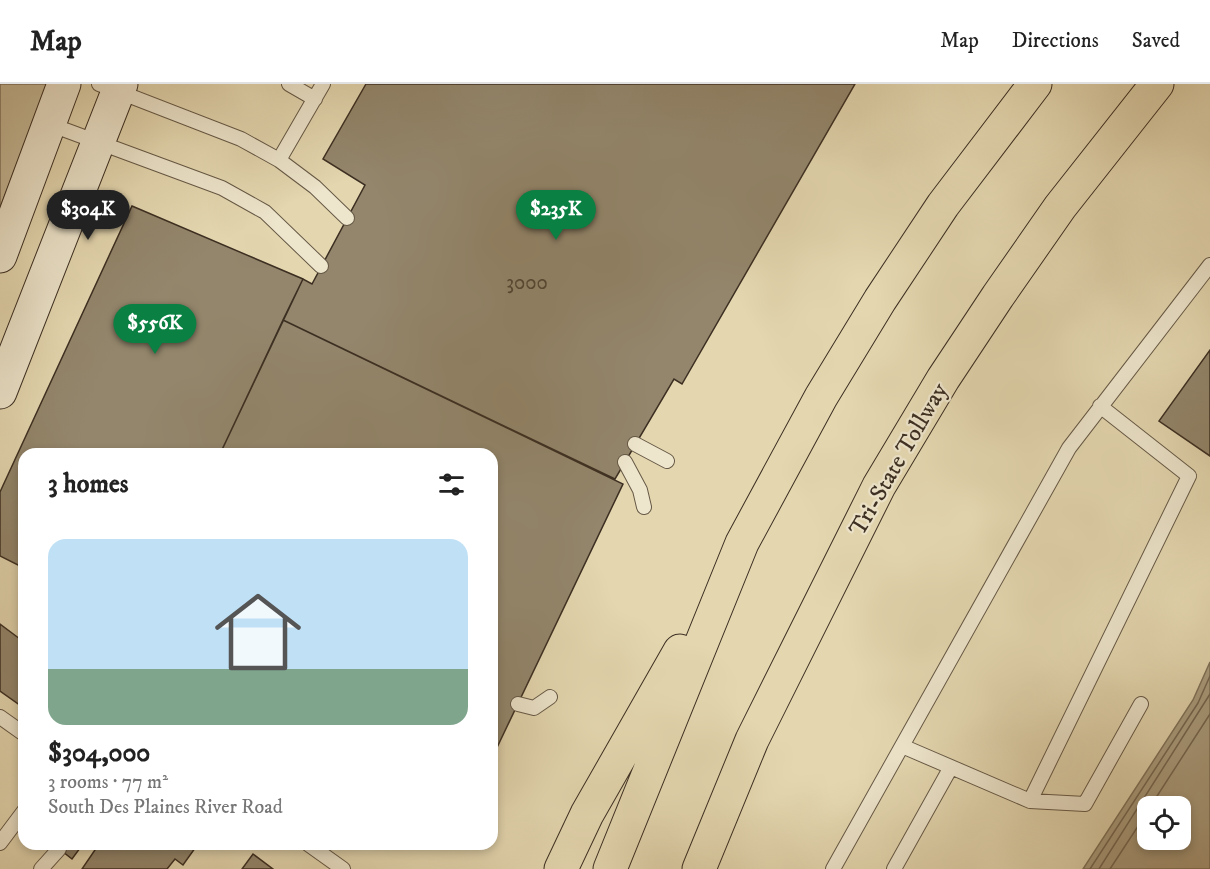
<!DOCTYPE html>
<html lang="en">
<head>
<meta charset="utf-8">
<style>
  :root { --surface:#fff; --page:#f2f2f2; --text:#222; --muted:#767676; --line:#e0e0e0; --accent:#0b8043 }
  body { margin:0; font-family:"IM FELL DW Pica",serif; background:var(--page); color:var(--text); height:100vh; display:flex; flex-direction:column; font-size:22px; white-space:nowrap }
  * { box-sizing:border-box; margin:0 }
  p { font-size:20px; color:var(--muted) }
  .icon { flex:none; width:33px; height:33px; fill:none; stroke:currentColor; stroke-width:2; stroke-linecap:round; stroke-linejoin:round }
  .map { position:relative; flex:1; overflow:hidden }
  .panel { position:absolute; left:18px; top:364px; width:480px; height:402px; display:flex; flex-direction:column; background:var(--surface); border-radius:18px; box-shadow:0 3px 9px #0003 }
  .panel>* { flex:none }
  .fabs { position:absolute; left:1137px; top:712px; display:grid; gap:12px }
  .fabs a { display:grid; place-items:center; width:54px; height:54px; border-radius:12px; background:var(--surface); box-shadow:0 3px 9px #0003; font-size:30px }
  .price { position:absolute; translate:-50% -51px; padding:0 14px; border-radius:21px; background:var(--accent); color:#fff; font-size:20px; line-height:39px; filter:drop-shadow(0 2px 3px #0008) }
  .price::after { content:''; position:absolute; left:50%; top:36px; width:18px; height:14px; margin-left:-9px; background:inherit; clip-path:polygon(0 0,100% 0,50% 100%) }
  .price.current { background:#222; color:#fff }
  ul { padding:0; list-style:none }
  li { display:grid; align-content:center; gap:12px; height:318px; padding:0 30px }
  li span { display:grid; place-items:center; height:186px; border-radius:18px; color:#555 }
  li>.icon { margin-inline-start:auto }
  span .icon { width:108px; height:108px; fill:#fffc; stroke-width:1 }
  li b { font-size:26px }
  h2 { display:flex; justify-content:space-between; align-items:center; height:72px; padding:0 30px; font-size:26px }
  header { display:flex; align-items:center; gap:36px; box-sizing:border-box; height:84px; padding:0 30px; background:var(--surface); border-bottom:2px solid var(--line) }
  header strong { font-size:28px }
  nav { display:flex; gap:33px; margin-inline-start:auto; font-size:21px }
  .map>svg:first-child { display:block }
</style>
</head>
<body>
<header>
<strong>Map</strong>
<nav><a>Map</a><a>Directions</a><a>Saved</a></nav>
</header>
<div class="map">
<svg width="1210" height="785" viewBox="0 0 1210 785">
  <rect width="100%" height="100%" fill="#e4d7b0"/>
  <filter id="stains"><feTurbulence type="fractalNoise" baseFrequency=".00333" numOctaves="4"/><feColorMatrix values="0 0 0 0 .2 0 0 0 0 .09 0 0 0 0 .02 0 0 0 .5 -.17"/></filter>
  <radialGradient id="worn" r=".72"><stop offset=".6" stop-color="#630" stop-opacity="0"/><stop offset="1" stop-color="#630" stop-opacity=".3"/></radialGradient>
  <path fill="#c7ba98" stroke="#82745d" stroke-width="1.5" d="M0,0H48L0,124Z"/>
  <path fill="#ab9e80" stroke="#7f725a" stroke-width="1.5" fill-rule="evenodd" d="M1210,578V785H1083L1193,616ZM1148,723H1180V756H1148Z"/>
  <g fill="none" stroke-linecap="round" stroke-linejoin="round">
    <path stroke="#746651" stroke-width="1.5" d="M1150,723L1210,630
      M1090,785L1198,619L1210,592
      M1099,785L1210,610
      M1110,785L1148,727"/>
  </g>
  <path fill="#93866c" stroke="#3c2f22" stroke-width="1.5" d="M366,0H855L682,300L674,295L615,395L283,236L303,195L312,200L365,101L323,75Z
    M132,122L303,195L220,370H24V484L0,472V408Z
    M283,236L623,400L492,674V370H220Z
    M1210,266V372L1159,337Z
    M0,540L24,558V624L0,607Z
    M53,760H83L72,775Z
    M99,760H198L183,781L175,775L167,785H82Z
    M253,770L273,785H242Z"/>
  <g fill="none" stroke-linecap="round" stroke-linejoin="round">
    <g stroke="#665946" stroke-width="16">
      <path id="lane" d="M99,0L241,55L279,76L315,103L347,134
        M289,0L315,15
        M49,40L222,104L265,128L321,182
        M279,76L323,0
        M635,360L667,377
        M625,378L640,406L644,423
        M518,620L534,624L550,613
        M0,633L24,650
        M902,662L1030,717L1189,392L1100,322
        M1030,717L1085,720L1141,620
        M0,759L24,727
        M308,760L343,785
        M41,785L59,765
        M833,785L1069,364L1210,181
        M894,785L951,683"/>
    </g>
    <g stroke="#3c2f22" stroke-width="35">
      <path id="secondary" d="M0,172L64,0
        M0,308L121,0"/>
    </g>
    <g stroke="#3c2f22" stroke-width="35">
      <path id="highway" d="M561,785L587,730L680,567
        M610,785L742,459L821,313L880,216L943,121L1035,0
        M699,785L752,656L879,402L943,295L998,212L1060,123L1157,0"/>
    </g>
    <use href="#lane" stroke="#ede5cc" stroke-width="14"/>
    <use href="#secondary" stroke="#ede5cc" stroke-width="33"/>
    <use href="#highway" stroke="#e4d7b0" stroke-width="33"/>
  </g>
  <g text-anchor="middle" stroke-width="4.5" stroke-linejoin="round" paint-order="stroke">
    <g font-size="21" fill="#524534">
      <text x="527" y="205">3000</text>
    </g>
    <g font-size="24" fill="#3c2f22" stroke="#ede5cc">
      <text transform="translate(898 375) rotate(-60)" y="8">Tri-State Tollway</text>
    </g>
  </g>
  <rect width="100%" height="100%" filter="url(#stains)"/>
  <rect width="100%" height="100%" fill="url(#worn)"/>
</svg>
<div class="fabs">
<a><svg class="icon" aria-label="locate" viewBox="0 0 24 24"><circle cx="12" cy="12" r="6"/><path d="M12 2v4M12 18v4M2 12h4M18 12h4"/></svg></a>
</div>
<b class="price current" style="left:88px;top:157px">$304K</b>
<b class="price" style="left:556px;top:157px">$235K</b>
<b class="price" style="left:155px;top:271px">$556K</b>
<section class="panel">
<h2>3 homes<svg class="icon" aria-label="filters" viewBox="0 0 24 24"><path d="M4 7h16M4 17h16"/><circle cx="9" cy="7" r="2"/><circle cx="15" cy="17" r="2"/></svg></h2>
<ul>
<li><span style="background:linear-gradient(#bfe0f5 70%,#7fa58c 0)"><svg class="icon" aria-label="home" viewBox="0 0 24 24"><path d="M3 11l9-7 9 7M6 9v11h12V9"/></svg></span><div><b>$304,000</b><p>3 rooms · 77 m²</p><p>South Des Plaines River Road</p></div></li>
</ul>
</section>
</div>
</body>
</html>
